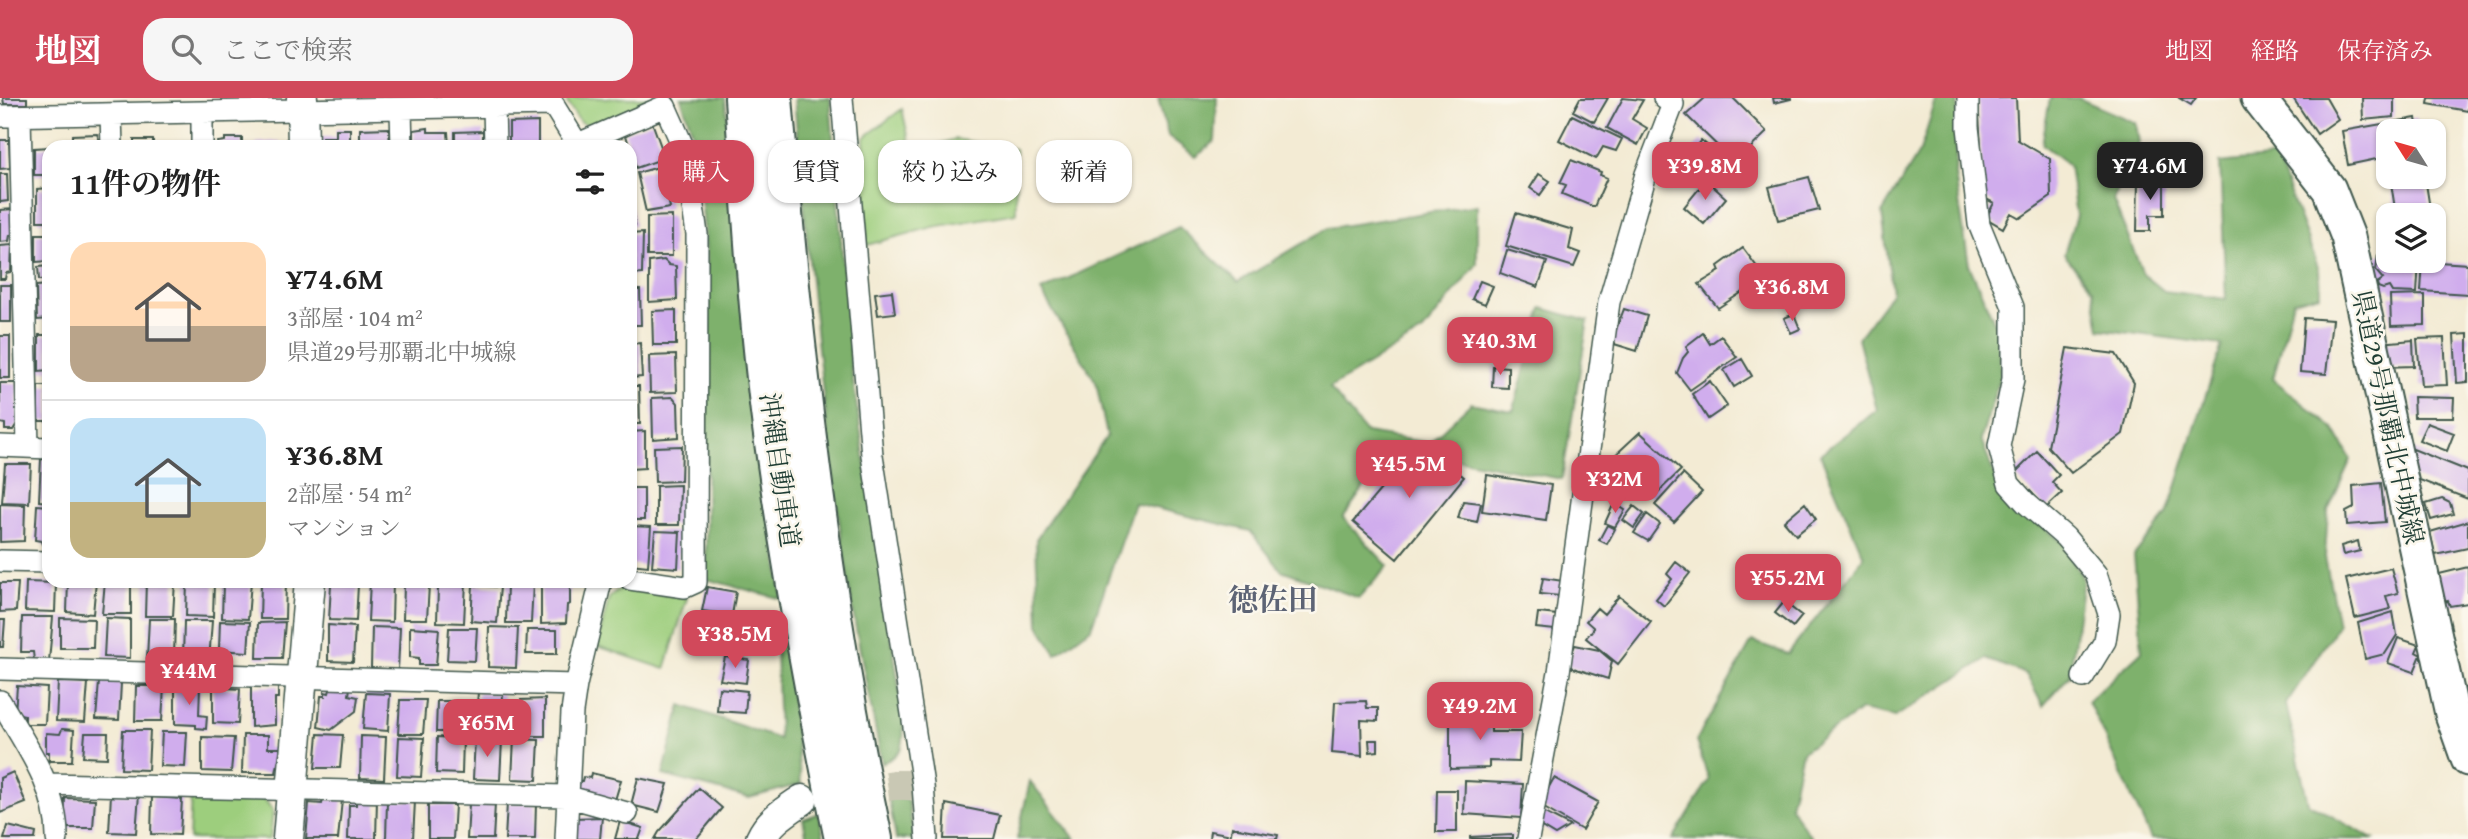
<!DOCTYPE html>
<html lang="ja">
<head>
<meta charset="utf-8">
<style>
  :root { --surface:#fff; --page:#f6f6f6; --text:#222; --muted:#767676; --line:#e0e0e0; --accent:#d1495b }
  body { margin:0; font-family:"Gentium Book Plus","Noto Serif JP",serif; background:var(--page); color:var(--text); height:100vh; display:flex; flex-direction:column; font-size:26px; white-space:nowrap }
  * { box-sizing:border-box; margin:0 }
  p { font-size:23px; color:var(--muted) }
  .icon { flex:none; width:38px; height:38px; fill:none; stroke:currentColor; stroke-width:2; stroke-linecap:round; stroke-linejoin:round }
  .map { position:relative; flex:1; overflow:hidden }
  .drawer { position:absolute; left:42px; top:42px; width:595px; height:448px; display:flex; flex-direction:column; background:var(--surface); border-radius:21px; box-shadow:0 2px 5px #0004 }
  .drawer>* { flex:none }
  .hud { position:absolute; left:658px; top:42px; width:665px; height:63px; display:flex; gap:14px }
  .needle { width:46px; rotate:307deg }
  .fabs { position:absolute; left:2376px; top:21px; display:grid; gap:14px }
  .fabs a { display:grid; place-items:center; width:70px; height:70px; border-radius:14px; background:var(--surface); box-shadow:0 2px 5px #0004; font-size:35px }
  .price { position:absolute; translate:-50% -60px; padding:0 16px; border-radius:14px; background:var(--accent); color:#fff; font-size:23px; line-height:46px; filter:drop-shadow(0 2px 4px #0008) }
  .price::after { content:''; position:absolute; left:50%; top:42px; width:21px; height:16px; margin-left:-10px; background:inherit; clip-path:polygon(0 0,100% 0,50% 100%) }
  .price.selected { background:#222; color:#fff }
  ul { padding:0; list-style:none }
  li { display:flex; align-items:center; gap:21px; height:175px; padding:0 28px }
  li+li { border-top:2px solid var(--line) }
  li span { display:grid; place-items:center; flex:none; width:196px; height:140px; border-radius:21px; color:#555 }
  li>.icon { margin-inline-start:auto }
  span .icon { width:84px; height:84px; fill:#fffc; stroke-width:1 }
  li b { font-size:30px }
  h2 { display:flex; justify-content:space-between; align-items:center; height:84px; padding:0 28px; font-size:30px }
  .pill { padding:0 24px; border-radius:21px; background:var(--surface); box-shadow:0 2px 5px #0004; font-size:24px; line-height:63px }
  .pill.selected { background:var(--accent); color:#fff }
  header { display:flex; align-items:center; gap:42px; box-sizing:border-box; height:98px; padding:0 35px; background:var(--accent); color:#fff }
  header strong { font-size:33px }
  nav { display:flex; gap:38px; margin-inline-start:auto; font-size:24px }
  .search { width:490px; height:63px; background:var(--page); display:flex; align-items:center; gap:18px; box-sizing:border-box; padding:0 24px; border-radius:21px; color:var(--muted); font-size:26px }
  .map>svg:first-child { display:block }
</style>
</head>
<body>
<header>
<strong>地図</strong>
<div class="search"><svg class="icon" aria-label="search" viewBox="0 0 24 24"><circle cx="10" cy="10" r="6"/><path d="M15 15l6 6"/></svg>ここで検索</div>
<nav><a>地図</a><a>経路</a><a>保存済み</a></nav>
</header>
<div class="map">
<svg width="2468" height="741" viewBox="0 0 2468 741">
  <rect width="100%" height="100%" fill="#fbf7ec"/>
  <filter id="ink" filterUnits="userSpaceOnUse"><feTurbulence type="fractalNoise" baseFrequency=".0143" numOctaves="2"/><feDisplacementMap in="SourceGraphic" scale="14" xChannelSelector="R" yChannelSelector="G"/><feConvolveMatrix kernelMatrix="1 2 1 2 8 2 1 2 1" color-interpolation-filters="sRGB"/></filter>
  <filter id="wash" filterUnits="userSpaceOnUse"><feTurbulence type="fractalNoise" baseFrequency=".00686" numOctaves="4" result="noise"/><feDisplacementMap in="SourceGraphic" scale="28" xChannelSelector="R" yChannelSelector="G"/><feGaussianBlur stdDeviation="1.57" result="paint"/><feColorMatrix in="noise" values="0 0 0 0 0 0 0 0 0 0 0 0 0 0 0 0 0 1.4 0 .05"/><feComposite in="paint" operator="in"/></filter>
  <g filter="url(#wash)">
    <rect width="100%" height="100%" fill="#f3ebd4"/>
    <path fill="#9dce7d" stroke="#5e8658" stroke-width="2" d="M564,0H649L652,5L595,30L580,24Z
      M902,11L912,55L955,41L1015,51L1016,115L933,129L867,147L864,40Z
      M621,490L687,500L665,571L597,548L609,500Z
      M191,695L260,696L273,712L270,741H189Z"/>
    <path fill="#7eb16c" stroke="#4e7750" stroke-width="2" d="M681,0H725L782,501L706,481L707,164L696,44Z
      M794,0H830L851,270L903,616C903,641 909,654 882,665C872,613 861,560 852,508C825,340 809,170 794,0Z
      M1158,0H1217L1215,43L1196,59L1168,38Z
      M1937,0H1958L1955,78L1969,167L1996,228L2001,275L1981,341L2001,395L2062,444L2083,481L2070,577L2043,608L2026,576L1986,561L1895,619L1861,612L1802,654L1790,708L1812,741H1673L1709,682L1696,643L1752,543L1788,556L1864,459L1820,356L1877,312L1858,240L1892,194L1882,115L1920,53Z
      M2050,0H2078L2136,25L2139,45L2113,102L2143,176L2164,193L2226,201L2220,65L2276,59L2319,172L2320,196L2293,203L2273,281L2334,331L2351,361L2328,413L2325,459L2338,527L2286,606L2308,705L2373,741H2151L2088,603L2142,553L2134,457L2167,417L2222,247L2100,231L2093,191L2064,156L2076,118L2069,67L2042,46Z
      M1477,107V166L1423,233L1330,290L1366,335L1429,345L1471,305L1513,313L1542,210L1588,223L1562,381L1392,349L1343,420L1388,468L1359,500L1281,472L1250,433L1134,405L1091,530L1056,556L1039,527L1036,441L1107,338L1096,284L1041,193L1179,129L1238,184L1328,130Z
      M783,520L801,686L749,700L663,677L681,607L779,641L775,521Z
      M1030,683L1075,741H1017Z
      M888,697L908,702L914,741H896Z
      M819,715L824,741H807L803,721Z"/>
    <g id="blocks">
      <path fill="#d0aded" d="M3,0H27V6H4Z
        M1580,0H1608L1594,24L1573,13Z
        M1623,0L1643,2L1632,21L1647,30L1638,47L1607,30Z
        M1705,0H1733L1767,34L1735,65L1686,17Z
        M1773,0H1791V1L1774,5Z
        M1978,0H2016L2018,42L2050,61L2051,99L2020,120L2011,115L2003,130L1986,120L1994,105L1984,100Z
        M2179,0H2196L2191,7Z
        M2293,0H2326L2338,21L2317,36Z
        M2362,0H2394V19L2363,22Z
        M2429,0H2468V13L2428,6Z
        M1572,17L1622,41L1616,53L1603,49L1596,61L1559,42Z
        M2416,20L2418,33H2389V69L2381,68V60L2348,67L2342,33Z
        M538,24V49H509V25Z
        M652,24L665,60L636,70L625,34Z
        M389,30L390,49H360V31Z
        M428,30V34H448L449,49H414V32Z
        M336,31H350V49H322V39H336Z
        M483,33V49H455V34Z
        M97,36L100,44L110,43L109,49H72V37Z
        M225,40H242V49H218V44L225,43Z
        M0,42H9L10,70L0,71Z
        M134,42H153V49H134Z
        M1701,42L1727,64L1714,79L1688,58Z
        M280,43V49H256V45Z
        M618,43L620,49H603Z
        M49,49V77H34V50Z
        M1571,62L1601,74L1600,77L1607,80L1594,109L1562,96L1566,87L1560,85Z
        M662,68L670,110L646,114L637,75Z
        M0,76H7L8,103L0,104Z
        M1539,76L1550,83L1540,97L1530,90Z
        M1809,79L1819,112L1778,122L1769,89Z
        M2390,79H2425L2431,117H2396Z
        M2164,80V117H2150V133H2137L2138,82Z
        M1706,82L1726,100L1704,126L1684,109Z
        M49,90V123H37V91Z
        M630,101L635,127L630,128Z
        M14,111V136L10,137L9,143L0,144V112Z
        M1516,115L1573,132L1569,151L1580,155L1574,169L1506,148Z
        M672,118V158H647V119Z
        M643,135L642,176L630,177V136Z
        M36,136H49V163L36,164Z
        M12,147L11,174L6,175L5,181H0V148Z
        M1743,150L1766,181L1746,195L1744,193L1718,210L1699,186L1720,173L1718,168Z
        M1507,152L1547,164L1538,189L1500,175Z
        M2378,157L2389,158V163H2419L2417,195L2392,194L2389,189L2383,191L2378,189L2377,185L2383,181L2376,173Z
        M664,162L669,167L676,168L677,202L649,204V164Z
        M2423,163L2468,166V196L2421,193Z
        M49,168V182H39L38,169Z
        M1480,183L1493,188L1485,206L1472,201Z
        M0,187H11V224H0Z
        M49,187V221L37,222L36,188Z
        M630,192H640L641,227H630Z
        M892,193L895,215L878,217L875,195Z
        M2425,197V227L2391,228L2390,198Z
        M1624,211L1647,218L1637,253L1611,245Z
        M676,212V247H653L652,213Z
        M1794,216L1800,231L1791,235L1784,220Z
        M2304,220L2332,222L2326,276L2300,274Z
        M1703,235L1710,246L1721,238L1737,259L1690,292L1677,275L1683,260L1688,254L1686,248Z
        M2468,236V284L2457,285L2454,237Z
        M39,237H49V272L39,273Z
        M0,238H10V280H0Z
        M2444,240L2447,287L2421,288L2417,241Z
        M2413,242L2414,268L2382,269L2380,245Z
        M640,245L642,279L630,280V246Z
        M2067,250L2116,256L2134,285L2123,336L2071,375L2048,349Z
        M676,257L677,294L650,295L649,258Z
        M1742,261L1752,278L1734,289L1724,272Z
        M1493,268L1508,269V290L1492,289Z
        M1710,283L1727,308L1708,321L1692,296Z
        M0,285H17L18,324L13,332H5V326L0,325Z
        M38,288H49V323H38Z
        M630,288H639L640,326H630Z
        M673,299L678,305L679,339L653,341L652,300Z
        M2413,299L2454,300L2453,319H2414Z
        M2427,325L2454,335L2447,353L2419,342Z
        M645,333V370L630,371V334Z
        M1640,334L1681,372L1652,400L1611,361Z
        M1421,344L1464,379L1397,461L1353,424Z
        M682,348L681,383L655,384L654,349Z
        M2413,351L2468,373V401L2407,377L2415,361L2410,359Z
        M2037,353L2059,377L2052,384L2062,395L2046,410L2014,376Z
        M41,361L49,362V404L39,403Z
        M5,366H31L29,405L2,404Z
        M1683,376L1702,394L1674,424L1655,407Z
        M1487,377L1551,387L1546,422L1482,413Z
        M2381,385L2385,424L2347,427L2346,414L2354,410L2353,388Z
        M680,387L679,427H656V388Z
        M630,390H644V422H630Z
        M2442,401L2450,405L2453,416L2431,422L2426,406Z
        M1463,403L1481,405L1477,424L1458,420Z
        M1614,405L1625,412L1615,429L1605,425Z
        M1805,405L1816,421L1796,437L1784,423Z
        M0,406L25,407L24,443L0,444Z
        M37,407L49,408V447L42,446L41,443L35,442Z
        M1634,408L1644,416L1634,430L1623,422Z
        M1647,416L1660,426L1648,443L1634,435Z
        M2468,423V450L2435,457L2430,434Z
        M1607,427L1615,431L1607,446L1599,442Z
        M630,428L651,429L648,468L630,466Z
        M655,433L680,434L678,470L652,468Z
        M2358,443L2360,453L2343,457L2341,448Z
        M1676,464L1690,475L1664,508L1656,501L1672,481L1667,476Z
        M2468,469V505L2450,508L2448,503L2438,505L2435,477Z
        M2391,470L2398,495L2386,498L2390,511L2355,520L2346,481Z
        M1543,480L1563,483L1560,498L1540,496Z
        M68,483H96L93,516L67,514Z
        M105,483L131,484V516H102Z
        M146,483H175L173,518H145Z
        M187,483L214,484L213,519L186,518Z
        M231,483H251L248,521L222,520L223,485Z
        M261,483H286L285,521H260Z
        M370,483H393L392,524L368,523Z
        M444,483H466L464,525L437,524L438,489H444Z
        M26,484L56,485L55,514L25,513Z
        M570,484V506L567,507L566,525L541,526V486Z
        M0,485H18L16,513L0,514Z
        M507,485H533L531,525H506Z
        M331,487H358L356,523L329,522Z
        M404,487H429L427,521H403Z
        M473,487L500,489L497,525L471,523Z
        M707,489L736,494L732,517L702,513Z
        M1619,498L1651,524L1618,566L1586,540L1594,530L1586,523L1597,510L1604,516Z
        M1784,504L1802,518L1793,529L1775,515Z
        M2393,514L2397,537L2385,556L2365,561L2358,525Z
        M1538,515L1557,517L1555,532L1536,530Z
        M22,519H53L49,563L34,562L33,554H21Z
        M60,520L94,521L93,550H60Z
        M106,520L130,521V560L104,559Z
        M149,521H175L174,560H147Z
        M702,521L730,526L726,550L698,545Z
        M0,522H5L3,549H0Z
        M184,523H212L209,563L183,561Z
        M220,523L250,524L248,554L219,552Z
        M285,524L282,560H257L258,525Z
        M328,527L355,529L353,564L328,563Z
        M372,529L400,530L398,572L371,570Z
        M410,529L439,531L436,567H419V560L410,559Z
        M489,529L518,530L516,570L488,569Z
        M449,530H477L475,563L447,562Z
        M527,532H557V556H526Z
        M2398,540L2419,547L2416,554L2421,557L2414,574L2388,565Z
        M1575,547L1599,552L1612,563L1608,581L1567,568Z
        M725,559L749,562L746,585L720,582Z
        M58,584L88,585L85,624L56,623Z
        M99,584L121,585L119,622L96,621Z
        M175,587L200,588L199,617L207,618L206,631L196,630V627L175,626Z
        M17,588L47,590L45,626H25V617L15,615Z
        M136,588H164L162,623H135Z
        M278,588V600H275V627L251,629V589Z
        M213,589L240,591L238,626L213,625Z
        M331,589L350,590L349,597L358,599L356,613L331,632L318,629L321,598H325V594L329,595Z
        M2468,589V623L2457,592Z
        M719,590L747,593L745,615L717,613Z
        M478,594L503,596L500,635L475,633Z
        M366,595L390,596L388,633L363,631Z
        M545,601V638H520L521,602Z
        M400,602H426L423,636H398Z
        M437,603H464V619L468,620L467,634H436Z
        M1366,603L1367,610H1378V623L1361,622L1362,658L1332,655L1335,604Z
        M1450,615L1491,616V634H1521L1519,664L1489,663V670L1450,671Z
        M62,631L74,632L72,663H49V654H46V635L60,636Z
        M123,632H150L148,672L121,671Z
        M162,634H187L185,669L160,668Z
        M85,635H108L107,660L83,659Z
        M318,636L343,637L340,670H315Z
        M243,637H268V650H281L276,675H242Z
        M361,638L386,639L384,681L360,680Z
        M202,639L234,640L231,674L202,673Z
        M399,639L424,640L421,679L397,678Z
        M437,639L463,641L462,676L436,675Z
        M475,640L502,642L500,682L473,681Z
        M514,641L539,642L537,682L512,681Z
        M1369,642H1378V653L1370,654Z
        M13,674L26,705L0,715V680Z
        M591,675L621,682L615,702L577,693L580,683H582L583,679L590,680Z
        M638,680L668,686L659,714L631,707Z
        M1554,680L1598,704L1582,732L1539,707Z
        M1465,683L1523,686L1521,720L1464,716Z
        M699,690L722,710L696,741H655L659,734Z
        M1437,692H1457V734H1436Z
        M111,696H139L136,735L109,734Z
        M152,699L182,701L180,737L151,736Z
        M65,700L95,701L93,730H64Z
        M356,701H377L376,741H348L349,707H356Z
        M323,702H342L338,741H306L309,705L322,706Z
        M387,703H415L413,741H386Z
        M507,705H536L535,741H505Z
        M469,706H495L493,741H467Z
        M946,706L1000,717L994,741H944Z
        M428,707H455L453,741H428Z
        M1543,714L1570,728L1555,737L1540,728Z
        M602,719L600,741H575V720Z
        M620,723L643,730L639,741H615Z
        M8,728L36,735L35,741H4Z
        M1232,729L1278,737L1277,741H1230Z
        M1210,733L1227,736L1226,741H1209Z
        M1513,737V741H1470V739Z"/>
    </g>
  </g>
  <g filter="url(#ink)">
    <use href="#blocks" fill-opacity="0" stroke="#3f574c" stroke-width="2"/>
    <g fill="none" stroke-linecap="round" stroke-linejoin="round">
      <path stroke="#c9c8b4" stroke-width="30" stroke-dasharray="30 15" stroke-linecap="butt" d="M843,695L895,687H923"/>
      <g stroke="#3f574c" stroke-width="24">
        <path id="street" d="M549,0L579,49
          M842,0L872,357L923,687L927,741
          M1968,0V29L1979,126L2013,209V281L1999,348L2009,386L2026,405L2065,439L2096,476L2109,516L2105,543L2083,579
          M494,9L495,49
          M401,12L402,49
          M202,15V49
          M111,16L112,49
          M0,18L554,7
          M20,18L28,349
          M578,46L665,8L685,53L697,136L696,484L685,489L630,481
          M0,348L49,350
          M0,463L49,464
          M0,571L576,587
          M0,603C25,646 58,690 57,741
          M47,686L566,698L627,715
          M566,741L572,614L576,587L601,483
          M1528,741L1559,574L1609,204L1646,76L1673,6L1664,0"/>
      </g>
      <g stroke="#3f574c" stroke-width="33">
        <path id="secondary" d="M302,0L303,49
          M288,741L310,483
          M761,741C769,723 786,713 802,702"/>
      </g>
      <g stroke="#3f574c" stroke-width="37">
        <path id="primary" d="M2258,0L2329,91L2348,139L2452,616L2468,661"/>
      </g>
      <g stroke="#3f574c" stroke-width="42">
        <path id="highway" d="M744,0C752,114 758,230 774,344C792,477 817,609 844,741
          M773,0C793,248 821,497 873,741"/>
      </g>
      <use href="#street" stroke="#fff" stroke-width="21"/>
      <use href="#secondary" stroke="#fff" stroke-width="30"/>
      <use href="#primary" stroke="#fff" stroke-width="33"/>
      <use href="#highway" stroke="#fff" stroke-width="38"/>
    </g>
  </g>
  <g text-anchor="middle" stroke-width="5" stroke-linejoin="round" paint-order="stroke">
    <g font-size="26" fill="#1f3d34" stroke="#fbf7ec">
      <text transform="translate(2388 319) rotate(78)" y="9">県道29号那覇北中城線</text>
      <text transform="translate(780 372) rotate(82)" y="9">沖縄自動車道</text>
    </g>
    <g font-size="30" font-weight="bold" fill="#5d6475" stroke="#fbf7ec">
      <text x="1273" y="512">徳佐田</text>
    </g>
  </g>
</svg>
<div class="fabs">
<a><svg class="needle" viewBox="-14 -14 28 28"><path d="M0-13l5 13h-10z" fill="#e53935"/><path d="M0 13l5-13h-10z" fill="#767676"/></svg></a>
<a><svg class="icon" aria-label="layers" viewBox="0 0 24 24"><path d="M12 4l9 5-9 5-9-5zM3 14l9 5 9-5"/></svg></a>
</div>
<b class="price" style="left:1705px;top:104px">¥39.8M</b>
<b class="price selected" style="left:2150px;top:104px">¥74.6M</b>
<b class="price" style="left:1792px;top:225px">¥36.8M</b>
<b class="price" style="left:1500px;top:279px">¥40.3M</b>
<b class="price" style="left:1409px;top:402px">¥45.5M</b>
<b class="price" style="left:1615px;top:417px">¥32M</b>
<b class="price" style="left:1788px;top:516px">¥55.2M</b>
<b class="price" style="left:735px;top:572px">¥38.5M</b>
<b class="price" style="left:189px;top:609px">¥44M</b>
<b class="price" style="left:1480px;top:644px">¥49.2M</b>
<b class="price" style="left:487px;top:661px">¥65M</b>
<div class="hud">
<a class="pill selected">購入</a>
<a class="pill">賃貸</a>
<a class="pill">絞り込み</a>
<a class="pill">新着</a>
</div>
<section class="drawer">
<h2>11件の物件<svg class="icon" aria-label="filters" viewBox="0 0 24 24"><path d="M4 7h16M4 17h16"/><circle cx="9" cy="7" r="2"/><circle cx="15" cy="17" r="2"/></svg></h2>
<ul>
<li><span style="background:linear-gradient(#ffd9b3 60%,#b9a48a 0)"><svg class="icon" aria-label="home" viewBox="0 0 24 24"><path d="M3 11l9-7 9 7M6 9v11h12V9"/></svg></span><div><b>¥74.6M</b><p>3部屋 · 104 m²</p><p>県道29号那覇北中城線</p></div></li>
<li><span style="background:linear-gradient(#bfe0f5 60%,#c2b280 0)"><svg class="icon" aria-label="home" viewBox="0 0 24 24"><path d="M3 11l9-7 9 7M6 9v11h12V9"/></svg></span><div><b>¥36.8M</b><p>2部屋 · 54 m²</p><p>マンション</p></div></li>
</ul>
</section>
</div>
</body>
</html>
